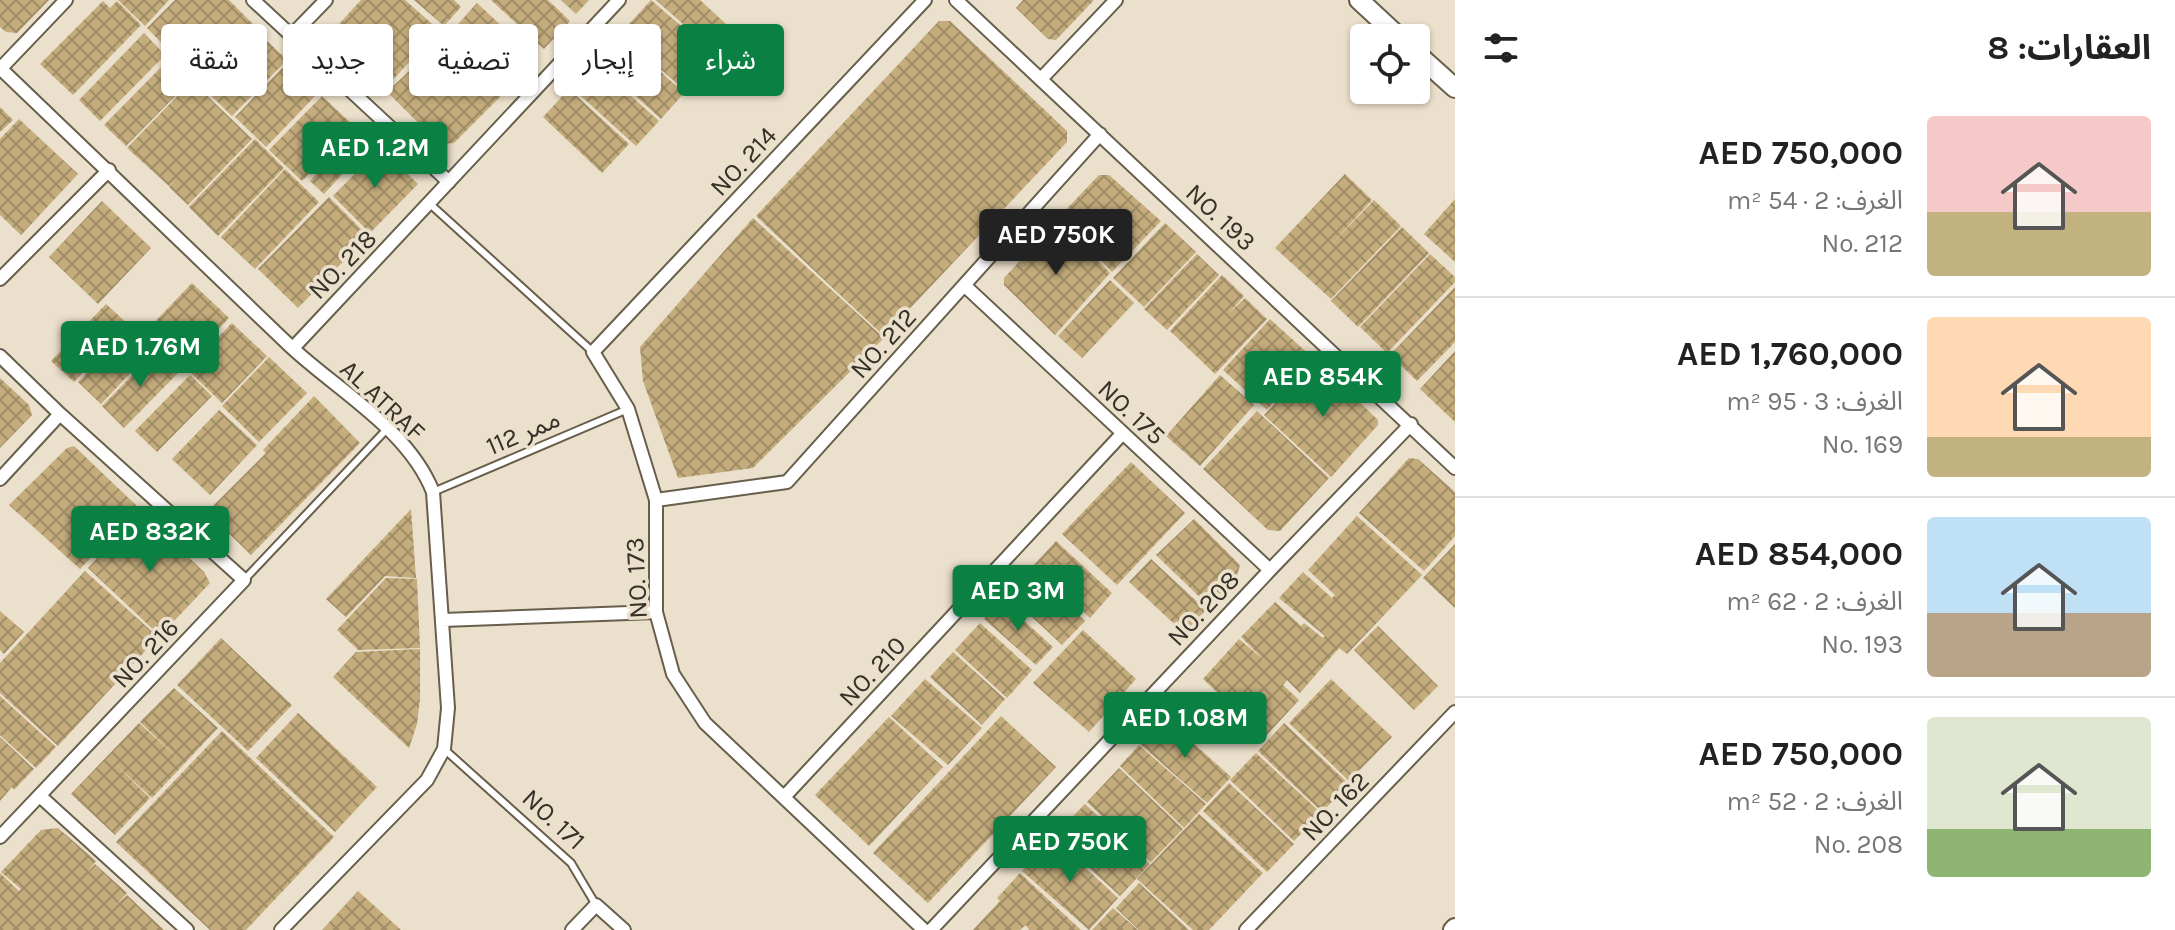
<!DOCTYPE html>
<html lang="ar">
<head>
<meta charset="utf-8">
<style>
  :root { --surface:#fff; --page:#f6f6f6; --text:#222; --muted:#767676; --line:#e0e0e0; --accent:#0b8043 }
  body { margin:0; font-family:Karla,"Noto Sans Arabic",sans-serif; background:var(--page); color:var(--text); direction:rtl; height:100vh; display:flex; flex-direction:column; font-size:30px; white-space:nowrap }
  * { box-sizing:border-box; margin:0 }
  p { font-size:26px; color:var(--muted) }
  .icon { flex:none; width:44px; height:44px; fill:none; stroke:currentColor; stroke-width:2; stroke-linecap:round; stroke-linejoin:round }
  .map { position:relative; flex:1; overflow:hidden; direction:ltr }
  .drawer { display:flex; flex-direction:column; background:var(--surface); width:720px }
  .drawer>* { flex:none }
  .banner { position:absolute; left:24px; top:24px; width:760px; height:72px; direction:rtl; display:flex; gap:16px }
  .controls { position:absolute; left:1350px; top:24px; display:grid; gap:16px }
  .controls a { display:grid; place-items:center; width:80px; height:80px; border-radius:8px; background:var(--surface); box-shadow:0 2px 6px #0004; font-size:40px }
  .price { position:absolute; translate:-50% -68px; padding:0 18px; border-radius:8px; background:var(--accent); color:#fff; font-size:26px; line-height:52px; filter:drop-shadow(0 2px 4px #0008) }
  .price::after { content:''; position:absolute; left:50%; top:48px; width:24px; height:18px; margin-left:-12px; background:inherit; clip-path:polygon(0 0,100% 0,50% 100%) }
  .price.active { background:#222; color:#fff }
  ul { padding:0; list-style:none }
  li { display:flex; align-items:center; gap:24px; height:200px; padding:0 24px }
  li+li { border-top:2px solid var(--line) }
  li span { display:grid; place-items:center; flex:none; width:224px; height:160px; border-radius:8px; color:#555 }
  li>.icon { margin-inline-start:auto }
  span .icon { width:96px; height:96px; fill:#fffc; stroke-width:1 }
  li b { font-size:34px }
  h2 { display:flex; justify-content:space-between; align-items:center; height:96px; padding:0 24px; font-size:34px }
  .chip { padding:0 28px; border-radius:8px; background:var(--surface); box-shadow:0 2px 6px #0004; font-size:28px; line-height:72px }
  .chip.active { background:var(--accent); color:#fff }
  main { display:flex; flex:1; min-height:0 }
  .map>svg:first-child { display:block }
</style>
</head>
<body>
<main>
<section class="drawer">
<h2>العقارات: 8<svg class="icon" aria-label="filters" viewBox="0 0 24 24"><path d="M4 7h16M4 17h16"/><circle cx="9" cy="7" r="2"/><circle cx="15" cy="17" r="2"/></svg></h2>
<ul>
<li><span style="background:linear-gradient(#f6c9c9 60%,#c2b280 0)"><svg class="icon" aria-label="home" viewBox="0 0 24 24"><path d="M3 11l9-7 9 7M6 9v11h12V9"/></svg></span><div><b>AED 750,000</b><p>الغرف: 2 · 54 m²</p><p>No. 212</p></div></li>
<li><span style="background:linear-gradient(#ffd9b3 75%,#c2b280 0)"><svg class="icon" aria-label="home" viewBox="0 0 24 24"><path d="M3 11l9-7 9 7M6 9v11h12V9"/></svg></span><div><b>AED 1,760,000</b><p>الغرف: 3 · 95 m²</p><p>No. 169</p></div></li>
<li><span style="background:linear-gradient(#bfe0f5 60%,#b9a48a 0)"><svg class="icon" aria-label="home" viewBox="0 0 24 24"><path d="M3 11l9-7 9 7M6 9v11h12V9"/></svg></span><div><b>AED 854,000</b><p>الغرف: 2 · 62 m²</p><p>No. 193</p></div></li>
<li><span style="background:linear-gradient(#dfe7d0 70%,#8fb573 0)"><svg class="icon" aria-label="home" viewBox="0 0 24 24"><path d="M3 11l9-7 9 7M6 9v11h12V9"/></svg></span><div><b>AED 750,000</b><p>الغرف: 2 · 52 m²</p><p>No. 208</p></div></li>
</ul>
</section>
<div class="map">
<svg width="1455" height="930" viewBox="0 0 1455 930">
  <defs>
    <pattern id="building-cross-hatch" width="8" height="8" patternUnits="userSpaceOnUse" patternTransform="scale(2)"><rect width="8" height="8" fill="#c4ac7d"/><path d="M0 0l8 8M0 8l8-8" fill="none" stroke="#a08d66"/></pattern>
  </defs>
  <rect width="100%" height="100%" fill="#ebe0cb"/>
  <path fill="url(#building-cross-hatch)" d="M0,0H49L17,33L6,32L0,27Z
    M118,0H169L145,26Z
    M175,0H229L255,26L199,81L147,28Z
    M361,0H405L439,30L387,86L330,34Z
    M414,0H454L461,7L444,26Z
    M491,0H548L570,21L544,49Z
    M561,0H589L576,14Z
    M651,0L709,50L702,57L711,65L687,92L620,34Z
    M656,0H700L738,35L719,56Z
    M1023,0H1094L1056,40L1048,39L1016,8Z
    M103,1L110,8L117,1L141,25L73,95L40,64Z
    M477,3L535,57L509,85L451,32Z
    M939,21H950L1067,131V142L884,336L756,216Z
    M256,30L287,60L232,116L201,86Z
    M144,33L165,55L100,121L79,100Z
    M447,35L505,92L454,143L440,144L387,92Z
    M620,35L684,93L661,119L597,61Z
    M169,59L191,80L126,146L104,125Z
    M290,60L321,90L266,147L235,117Z
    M594,63L659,121L636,146L572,88Z
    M192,81L252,139L188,205L169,187L176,178L169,186L127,148Z
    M569,89L629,144L602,173L543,117Z
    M322,96L355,127L302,181L269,150Z
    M0,107L13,120L0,132Z
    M19,119L78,174L21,235L0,215V139Z
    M356,131L370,144L324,194L310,181Z
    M255,139L284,168L218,236L189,207Z
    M381,148L418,184L370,233L333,196Z
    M285,169L319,202L255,269L221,237Z
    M1345,174L1372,200L1329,247L1374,200L1401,226L1331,299L1275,248Z
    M1099,175H1109L1161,221L1112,272L1059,217Z
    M329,197L368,236L298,308L258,269Z
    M1455,199V262L1424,234Z
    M102,201L151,248L98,304L49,257Z
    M753,218L884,338L753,468L678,478L643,381L640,347Z
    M1058,220L1110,273L1055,335L1004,285V278Z
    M1165,223L1196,252L1144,307L1113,278Z
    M1402,227L1429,253L1358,327L1331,301Z
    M1197,254L1219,275L1167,330L1144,309Z
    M1430,254L1455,277V282L1387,353L1360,327Z
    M1222,275L1244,296L1229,313L1245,298L1267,319L1215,374L1170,331Z
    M1110,280L1134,303L1082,358L1058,336Z
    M192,283L229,318L181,369L144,333Z
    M1455,287V342L1417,381L1390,355Z
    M106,304L129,325L74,382L51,361Z
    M1270,319L1313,358L1267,410L1223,370Z
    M232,323L267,356L222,403L187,369Z
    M133,326L155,347L101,404L78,382Z
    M157,350L179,372L124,428L102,406Z
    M1455,351V422L1420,389Z
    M269,357L307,393L259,442L222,406Z
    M1316,360L1378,420V425L1331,477L1264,415Z
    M190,375L212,396L157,452L135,431Z
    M1220,375L1254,405L1200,466L1166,436Z
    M0,378L29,405L32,415L0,448Z
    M314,396L360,443L251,555L207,512L266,453L263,450Z
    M219,410L257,445L210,495L172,459Z
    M1257,411L1329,478L1280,531L1268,530L1203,469Z
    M74,446L139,508L80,569L9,505L67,448Z
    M1409,458L1418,459L1455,492V536L1424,571L1359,513Z
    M1131,462L1185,513L1117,585L1062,534Z
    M411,509L416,578L385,576L346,617L326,599Z
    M141,512L204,572L210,583L160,636L88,568Z
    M1357,516L1422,575L1347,654L1339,648L1300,693L1287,680L1283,685L1299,700L1265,737L1203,679L1239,639L1264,660L1241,637L1275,602L1301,626L1304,623L1323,638L1325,636L1279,598L1303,572L1332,598L1335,595L1308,570Z
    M1194,519L1240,565L1237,576L1209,606L1156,555Z
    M1056,541L1112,593L1090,618L1033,566Z
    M1455,544V608L1423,578Z
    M1151,559L1206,610L1184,633L1129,582Z
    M1026,566L1085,621L1062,645L1003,590Z
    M85,571L158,637L58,746L0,693V663Z
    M386,578L417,579L420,648L358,650L337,630Z
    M1001,600L1053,647L1036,665L984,619Z
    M0,611L24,632L4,654L0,650Z
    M980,623L1032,670L1007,698L955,650Z
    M1378,626L1438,686L1414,710L1354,650Z
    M1083,630L1136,679L1089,732L1033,683Z
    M221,638L292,705L248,751L177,685Z
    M420,649V699L417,724L409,748L333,677L356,652Z
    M953,652L1005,699L982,725L930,677Z
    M925,679L982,728L948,765L891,716Z
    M1331,679L1392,737L1349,781L1289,723Z
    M174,688L218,728L152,798L113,762L150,798L115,835L71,794L139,723L179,759L140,722Z
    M0,696L56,747L36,768L0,735Z
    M298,713L377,787L335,832L256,758Z
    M1001,716L1056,767L928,903L873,853Z
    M889,717L943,767L869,846L815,795Z
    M1164,717L1231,777L1207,803L1140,744Z
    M1284,723L1349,784L1322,812L1258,751Z
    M222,731L334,837L246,930H210L116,842Z
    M0,737L34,769L14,790L12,787L0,801Z
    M1139,745L1206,804L1184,828L1120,766Z
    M1256,753L1321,813L1294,841L1230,780Z
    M1119,768L1183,829L1151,862L1087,802Z
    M1229,783L1294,844L1267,872L1203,811Z
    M1085,804L1150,864L1120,896L1054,836Z
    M1199,814L1263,873L1209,930H1193L1137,879Z
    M58,828L96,861L86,874L95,864L127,893L115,906L127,895L164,930H0V873L19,891L21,889L1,872L41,830Z
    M1053,838L1118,898L1089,930L1022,871Z
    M1020,873L1081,930H1029L1026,925L1020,930H973L1000,901L997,898Z
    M1139,883L1189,930H1139L1116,908Z
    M358,891L401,930H322Z
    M1113,908L1138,930H1092Z"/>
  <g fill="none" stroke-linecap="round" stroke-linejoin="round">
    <g stroke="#685e4c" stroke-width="10">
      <path id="service" d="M430,204L593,352
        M433,492L628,409
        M244,580L387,429
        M444,749L571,863L596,905"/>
    </g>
    <g stroke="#685e4c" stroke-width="16">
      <path id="minor" d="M253,0L449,182
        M956,0L1455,468
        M292,35L326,0
        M0,68C97,160 193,254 290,346C338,391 408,429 433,492L448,708L444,749L427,780L281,930
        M1,68L66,0
        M1041,79L1116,0
        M0,279L109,170
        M964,285L1270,570
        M293,348L619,0
        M0,356L60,414L244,580L0,837
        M0,479L60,414
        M656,500L787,482L1100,134
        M443,620L656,612
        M41,797L187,930
        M784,797L1122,434
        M572,930L596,905L624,930
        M924,930L705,723L673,674L656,612V500L628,409L593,352L925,0
        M931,930L1270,570L1411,424
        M1246,930L1455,712"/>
    </g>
    <g stroke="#685e4c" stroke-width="22">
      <path id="secondary" d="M1359,0L1400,38
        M1416,53L1455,88
        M1453,930L1455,928"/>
    </g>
    <use href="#service" stroke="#fff" stroke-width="6"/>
    <use href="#minor" stroke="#fff" stroke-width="12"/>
    <use href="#secondary" stroke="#fff" stroke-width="18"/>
  </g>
  <g text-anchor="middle" stroke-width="7" stroke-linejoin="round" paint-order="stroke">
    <g font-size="26" fill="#363229" stroke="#ebe0cb">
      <text transform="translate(743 161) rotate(-47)" y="9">NO. 214</text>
      <text transform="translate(1221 217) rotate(43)" y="9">NO. 193</text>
      <text transform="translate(342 264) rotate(-46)" y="9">NO. 218</text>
      <text transform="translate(883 343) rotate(-48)" y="9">NO. 212</text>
      <text transform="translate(383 400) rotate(43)" y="9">AL ATRAF</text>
      <text transform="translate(1132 412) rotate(43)" y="9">NO. 175</text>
      <text transform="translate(523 432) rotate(-23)" y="9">ممر 112</text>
      <text transform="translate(636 578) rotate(-93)" y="9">NO. 173</text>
      <text transform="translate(1203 608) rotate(-47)" y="9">NO. 208</text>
      <text transform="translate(145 653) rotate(-47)" y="9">NO. 216</text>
      <text transform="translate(872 671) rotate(-47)" y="9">NO. 210</text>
      <text transform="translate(1335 806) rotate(-46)" y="9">NO. 162</text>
      <text transform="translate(554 819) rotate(43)" y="9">NO. 171</text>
    </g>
  </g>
</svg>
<div class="controls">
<a><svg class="icon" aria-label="locate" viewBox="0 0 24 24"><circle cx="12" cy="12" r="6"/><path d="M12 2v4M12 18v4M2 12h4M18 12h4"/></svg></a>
</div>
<b class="price" style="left:375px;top:190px">AED 1.2M</b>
<b class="price active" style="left:1056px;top:277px">AED 750K</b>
<b class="price" style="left:140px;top:389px">AED 1.76M</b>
<b class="price" style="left:1323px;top:419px">AED 854K</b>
<b class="price" style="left:150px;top:574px">AED 832K</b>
<b class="price" style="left:1018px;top:633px">AED 3M</b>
<b class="price" style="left:1185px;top:760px">AED 1.08M</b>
<b class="price" style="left:1070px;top:884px">AED 750K</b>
<div class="banner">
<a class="chip active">شراء</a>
<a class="chip">إيجار</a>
<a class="chip">تصفية</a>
<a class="chip">جديد</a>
<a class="chip">شقة</a>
</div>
</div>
</main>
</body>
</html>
